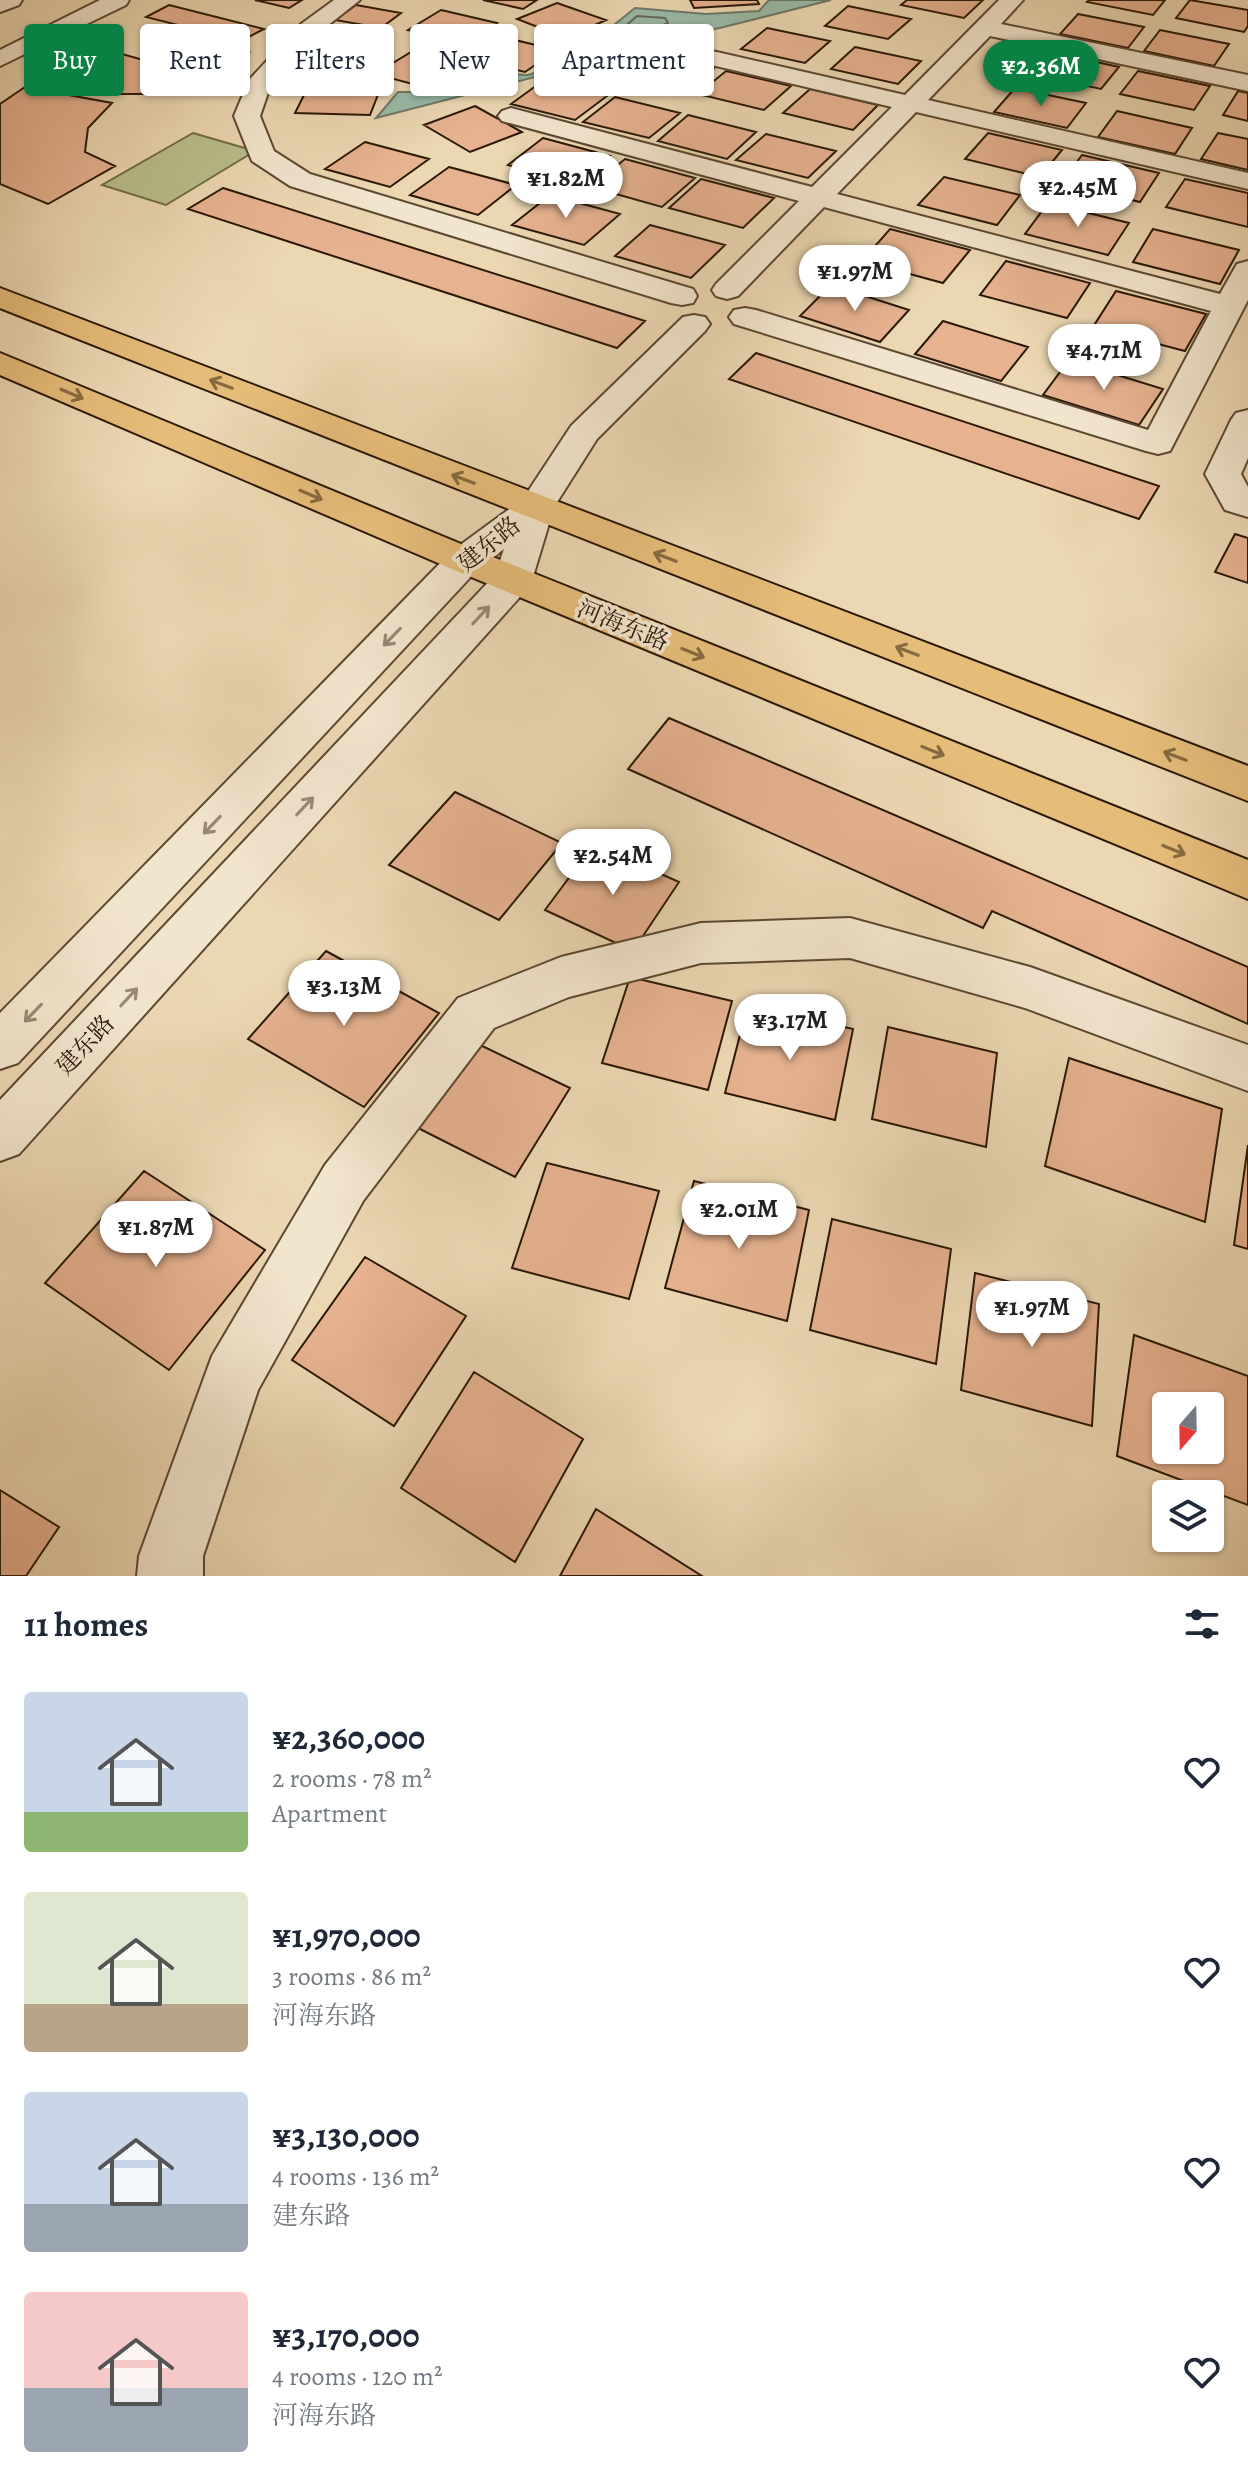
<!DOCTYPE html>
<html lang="en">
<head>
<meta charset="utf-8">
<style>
  :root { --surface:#fff; --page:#f6f6f7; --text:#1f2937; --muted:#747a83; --accent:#0b8043 }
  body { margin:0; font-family:Alegreya,"Noto Serif SC",serif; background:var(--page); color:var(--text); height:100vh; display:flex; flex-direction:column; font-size:30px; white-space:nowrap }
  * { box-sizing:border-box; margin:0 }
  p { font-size:26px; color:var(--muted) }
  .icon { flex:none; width:44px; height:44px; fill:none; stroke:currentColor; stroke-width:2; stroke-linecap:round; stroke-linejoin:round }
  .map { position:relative; height:1576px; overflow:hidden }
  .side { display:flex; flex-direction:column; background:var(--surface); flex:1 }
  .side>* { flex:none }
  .hud { position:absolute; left:24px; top:24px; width:800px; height:72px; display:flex; gap:16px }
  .needle { width:52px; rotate:200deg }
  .tools { position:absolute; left:1152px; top:1392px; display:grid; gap:16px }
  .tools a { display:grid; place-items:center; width:72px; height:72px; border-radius:8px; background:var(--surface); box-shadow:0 2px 6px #0004; font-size:40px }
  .price { position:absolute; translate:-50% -68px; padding:0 18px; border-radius:28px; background:#fff; color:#222; font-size:26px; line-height:52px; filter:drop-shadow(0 2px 4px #0008) }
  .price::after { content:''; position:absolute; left:50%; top:48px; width:24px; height:18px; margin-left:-12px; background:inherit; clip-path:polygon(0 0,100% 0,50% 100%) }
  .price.selected { background:var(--accent); color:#fff }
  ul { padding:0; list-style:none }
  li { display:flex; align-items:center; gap:24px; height:200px; padding:0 24px }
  li span { display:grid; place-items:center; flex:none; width:224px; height:160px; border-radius:8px; color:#555 }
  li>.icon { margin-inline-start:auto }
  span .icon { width:96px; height:96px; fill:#fffc; stroke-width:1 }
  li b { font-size:34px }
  h2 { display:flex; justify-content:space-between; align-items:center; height:96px; padding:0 24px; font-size:34px }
  .pill { padding:0 28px; border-radius:8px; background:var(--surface); box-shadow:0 2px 6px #0004; font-size:28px; line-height:72px }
  .pill.selected { background:var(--accent); color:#fff }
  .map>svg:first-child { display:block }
</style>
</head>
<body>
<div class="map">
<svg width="1248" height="1576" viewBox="0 0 1248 1576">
  <rect width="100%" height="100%" fill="#ebd7b2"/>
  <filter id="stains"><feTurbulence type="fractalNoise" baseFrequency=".0025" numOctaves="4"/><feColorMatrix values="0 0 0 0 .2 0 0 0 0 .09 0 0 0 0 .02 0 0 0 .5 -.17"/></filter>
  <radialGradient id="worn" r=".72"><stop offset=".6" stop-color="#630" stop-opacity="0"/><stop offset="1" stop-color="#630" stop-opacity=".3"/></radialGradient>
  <path fill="#b8be8b" stroke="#726b49" stroke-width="2" d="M193,133L255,151L166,205L102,185Z"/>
  <path fill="#99baa8" stroke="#6d7968" stroke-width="2" d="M769,0H831L692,35L684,30L657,37L655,46L376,118L398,92H447L465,79L492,73L528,75L556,66L557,51L614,37L609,29L635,8L706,14L759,11Z"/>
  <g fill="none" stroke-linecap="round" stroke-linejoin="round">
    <path stroke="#626958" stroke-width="2" d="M637,16L665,18L668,23L652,30L646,40L623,45L621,30Z"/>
  </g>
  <path fill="#e6b290" stroke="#2b1807" stroke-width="2" fill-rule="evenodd" d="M255,0H302L289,8Z
    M483,0H537L523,9Z
    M690,0H757L759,4L694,8Z
    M907,0H983L964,18L901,5Z
    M1089,0H1165L1153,15L1087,2Z
    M1190,0L1248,10V26L1244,32L1176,18Z
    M557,3L606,20L566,38L517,19Z
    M169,5L264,29L241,41L146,17Z
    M356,5L401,13L381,28L335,20Z
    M848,6L911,19L888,39L825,26Z
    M441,10L497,23L465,44L408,30Z
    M1078,14L1144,27L1128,48L1060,34Z
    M767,28L830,41L805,63L741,49Z
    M1160,30L1229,44L1214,66L1144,51Z
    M498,36L557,50L525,72L465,58Z
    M194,37L249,52L179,94H119L33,80L93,46L147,61Z
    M855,47L921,61L898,84L831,69Z
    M309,50L368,57L353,73L293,66Z
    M411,52L470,67L435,90L375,74Z
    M1050,52L1119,67L1101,89L1031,74Z
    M652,53L714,68L686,91L622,75Z
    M726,71L791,86L764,110L698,94Z
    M1138,71L1210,86L1194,110L1120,94Z
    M544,80L607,96L575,120L511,104Z
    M309,85L381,87L370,115L295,113Z
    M25,87L112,103L88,128L85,152L115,166L48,204L0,184V104Z
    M1015,88L1086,103L1067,128L994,112Z
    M810,89L878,105L853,130L783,113Z
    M1238,91L1248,93V121L1223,115Z
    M615,97L680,113L649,138L583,122Z
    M475,106L522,132L470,152L424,125Z
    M1117,111L1192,128L1175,154L1098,137Z
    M688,115L756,132L727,159L658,141Z
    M988,133L1062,150L1040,177L965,159Z
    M1218,133L1248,139V170L1201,159Z
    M766,134L836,151L808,178L736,160Z
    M543,138L610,156L576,183L508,165Z
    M365,142L429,159L390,187L325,169Z
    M1082,155L1159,173L1140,202L1061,183Z
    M625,159L695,178L662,207L591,187Z
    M449,167L516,185L478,215L410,195Z
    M944,177L1020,195L997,225L918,205Z
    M701,179L774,198L743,228L669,208Z
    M1185,179L1248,193V227L1166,207Z
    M223,188L645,321L617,348L188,209Z
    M550,195L620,214L584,245L512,225Z
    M1048,203L1129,223L1108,255L1025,234Z
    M650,225L725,245L691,278L615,256Z
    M890,229L970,250L943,283L862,261Z
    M1153,229L1239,250L1220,284L1133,262Z
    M1006,261L1090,283L1067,318L980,295Z
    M831,285L909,310L880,342L800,316Z
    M1116,291L1206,314L1185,351L1093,327Z
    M943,321L1028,347L1001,381L915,354Z
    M756,353L1159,486L1139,519L729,379Z
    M1069,360L1163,389L1139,425L1043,395Z
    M1235,534L1248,538V583L1215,572Z
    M669,718L1248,967V1024L992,911L983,928L628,769Z
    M455,792L562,843L499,920L389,865Z
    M594,844L679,882L633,951L545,910Z
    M326,951L439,1013L364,1107L248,1039Z
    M630,977L732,1001L708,1090L602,1063Z
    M748,1004L853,1029L835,1120L725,1093Z
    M888,1027L997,1053L986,1147L872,1119Z
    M476,1043L570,1088L515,1177L418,1128Z
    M1069,1058L1222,1109L1205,1222L1045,1166Z
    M1248,1145V1249L1234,1245Z
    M547,1163L659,1191L629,1299L512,1268Z
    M144,1171L265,1250L169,1370L45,1283Z
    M694,1181L809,1210L787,1321L665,1288Z
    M832,1219L951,1249L936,1364L810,1330Z
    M365,1257L466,1316L394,1426L292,1360Z
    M975,1273L1099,1304L1092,1426L961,1390Z
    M1134,1335L1248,1376V1505L1117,1456ZM1166,1406H1210V1450H1166Z
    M474,1372L583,1439L515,1562L401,1488Z
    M0,1490L59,1527L26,1576H0Z
    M596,1509L702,1576H560Z"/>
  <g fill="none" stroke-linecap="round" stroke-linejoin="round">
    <g stroke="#5b4832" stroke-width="4">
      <path id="minor" d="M0,0H22L19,5L0,12Z
        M100,0H129L126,5L0,66V50Z
        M334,0H360L317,34L270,87L260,116L274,151L310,174L693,289L697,296L693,303L682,305L671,303L290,186L252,161L234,116L249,80L301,24Z
        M999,0H1023L1001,24L1248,75V91L990,36L928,100L1248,173V189L916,112L837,194L1220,294L1237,264L1248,261V300L1170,451L1158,454L1146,451L734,324L729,317L734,310L745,308L756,310L1148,430L1211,311L824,207L738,296L727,299L716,296L712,290L716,284L799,201L502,121L498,116L502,111L511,108L812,187L892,107L690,60L687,55L690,50L699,48L905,95Z
        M694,315L705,317L710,324L705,331L597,439L554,507L532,580L527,589L19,1154L0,1161V1100L495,575L504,549L478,569L18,1063L0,1069V1013L452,551L523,499L571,426L683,317Z
        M1248,410V458L1241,474L1248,487V517L1225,510L1205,474L1231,420L1236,413Z
        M850,918L1030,967L1248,1045V1091L1025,1008L850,958L701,963L569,997L494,1028L363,1201L258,1390L203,1556V1576H137L139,1556L212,1356L325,1165L458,998L561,957L701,923Z"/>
    </g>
    <g stroke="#2b1807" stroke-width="4">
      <path id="major" d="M0,288L1248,766V801L0,308Z
        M0,353L478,551L1248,860V899L452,569L0,375Z"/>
    </g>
    <use href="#minor" fill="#f2e5cd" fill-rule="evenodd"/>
    <use href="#major" fill="#e6bc79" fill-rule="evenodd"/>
  </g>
  <defs><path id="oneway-shaft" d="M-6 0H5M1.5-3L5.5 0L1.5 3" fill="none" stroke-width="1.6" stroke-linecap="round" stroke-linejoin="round" transform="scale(2)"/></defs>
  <g stroke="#886a40">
    <use href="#oneway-shaft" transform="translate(221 384) rotate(-159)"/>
    <use href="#oneway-shaft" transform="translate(72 394) rotate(23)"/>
    <use href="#oneway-shaft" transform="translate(463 479) rotate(-159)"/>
    <use href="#oneway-shaft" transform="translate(311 495) rotate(23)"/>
    <use href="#oneway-shaft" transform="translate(665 557) rotate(-159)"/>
    <use href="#oneway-shaft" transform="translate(907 651) rotate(-159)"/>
    <use href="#oneway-shaft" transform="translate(693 653) rotate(22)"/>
    <use href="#oneway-shaft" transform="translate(933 751) rotate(22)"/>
    <use href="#oneway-shaft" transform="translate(1175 756) rotate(-159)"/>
    <use href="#oneway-shaft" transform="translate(1174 850) rotate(22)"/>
  </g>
  <g stroke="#988974">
    <use href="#oneway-shaft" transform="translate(481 615) rotate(-47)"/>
    <use href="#oneway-shaft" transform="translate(392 637) rotate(134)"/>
    <use href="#oneway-shaft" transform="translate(305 806) rotate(-47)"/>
    <use href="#oneway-shaft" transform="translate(212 825) rotate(134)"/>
    <use href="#oneway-shaft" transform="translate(129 997) rotate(-47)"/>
    <use href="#oneway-shaft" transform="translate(33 1013) rotate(134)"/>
  </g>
  <g text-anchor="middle" stroke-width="7" stroke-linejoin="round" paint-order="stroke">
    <g font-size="24" fill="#2b1807" stroke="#f2e5cd">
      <text transform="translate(489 544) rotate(-39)" y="8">建东路</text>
      <text transform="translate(623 625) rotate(22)" y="8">河海东路</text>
      <text transform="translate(85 1045) rotate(-47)" y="8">建东路</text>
    </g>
  </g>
  <rect width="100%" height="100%" filter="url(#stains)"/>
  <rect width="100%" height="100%" fill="url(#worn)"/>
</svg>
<div class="tools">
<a><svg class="needle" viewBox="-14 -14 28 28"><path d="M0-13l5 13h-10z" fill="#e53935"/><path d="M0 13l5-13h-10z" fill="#747a83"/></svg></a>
<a><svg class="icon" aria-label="layers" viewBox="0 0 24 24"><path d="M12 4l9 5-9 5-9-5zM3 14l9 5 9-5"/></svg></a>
</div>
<b class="price selected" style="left:1041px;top:108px">¥2.36M</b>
<b class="price" style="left:566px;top:220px">¥1.82M</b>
<b class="price" style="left:1078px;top:229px">¥2.45M</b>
<b class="price" style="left:855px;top:313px">¥1.97M</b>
<b class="price" style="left:1104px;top:392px">¥4.71M</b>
<b class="price" style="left:613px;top:897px">¥2.54M</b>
<b class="price" style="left:344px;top:1028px">¥3.13M</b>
<b class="price" style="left:790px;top:1062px">¥3.17M</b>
<b class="price" style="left:739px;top:1251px">¥2.01M</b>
<b class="price" style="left:156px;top:1269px">¥1.87M</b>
<b class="price" style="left:1032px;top:1349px">¥1.97M</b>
<div class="hud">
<a class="pill selected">Buy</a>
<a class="pill">Rent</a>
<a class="pill">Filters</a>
<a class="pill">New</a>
<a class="pill">Apartment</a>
</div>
</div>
<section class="side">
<h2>11 homes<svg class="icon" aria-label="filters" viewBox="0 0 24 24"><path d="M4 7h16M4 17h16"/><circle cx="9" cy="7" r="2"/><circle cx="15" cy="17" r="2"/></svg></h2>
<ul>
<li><span style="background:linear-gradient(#c9d6e8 75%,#8fb573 0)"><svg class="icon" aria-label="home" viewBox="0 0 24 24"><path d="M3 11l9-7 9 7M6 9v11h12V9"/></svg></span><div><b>¥2,360,000</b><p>2 rooms · 78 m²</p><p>Apartment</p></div><svg class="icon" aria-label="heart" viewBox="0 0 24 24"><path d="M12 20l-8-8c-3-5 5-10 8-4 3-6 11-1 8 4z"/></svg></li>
<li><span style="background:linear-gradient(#dfe7d0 70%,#b9a48a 0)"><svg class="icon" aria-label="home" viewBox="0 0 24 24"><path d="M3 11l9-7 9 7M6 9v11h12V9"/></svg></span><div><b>¥1,970,000</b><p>3 rooms · 86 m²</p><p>河海东路</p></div><svg class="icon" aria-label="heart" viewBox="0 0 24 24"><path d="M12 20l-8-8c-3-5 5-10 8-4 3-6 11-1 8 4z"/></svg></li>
<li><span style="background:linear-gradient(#c9d6e8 70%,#9aa5b1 0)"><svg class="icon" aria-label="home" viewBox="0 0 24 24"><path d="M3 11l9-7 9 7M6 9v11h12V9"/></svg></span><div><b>¥3,130,000</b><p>4 rooms · 136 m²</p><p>建东路</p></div><svg class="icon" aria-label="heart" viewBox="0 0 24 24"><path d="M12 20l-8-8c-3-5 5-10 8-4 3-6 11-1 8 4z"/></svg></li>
<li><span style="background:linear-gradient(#f6c9c9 60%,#9aa5b1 0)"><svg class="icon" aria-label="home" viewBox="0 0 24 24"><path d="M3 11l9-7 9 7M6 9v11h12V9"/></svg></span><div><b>¥3,170,000</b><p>4 rooms · 120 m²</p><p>河海东路</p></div><svg class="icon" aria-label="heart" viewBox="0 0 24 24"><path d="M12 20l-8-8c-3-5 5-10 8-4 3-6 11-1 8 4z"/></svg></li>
</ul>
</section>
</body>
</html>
